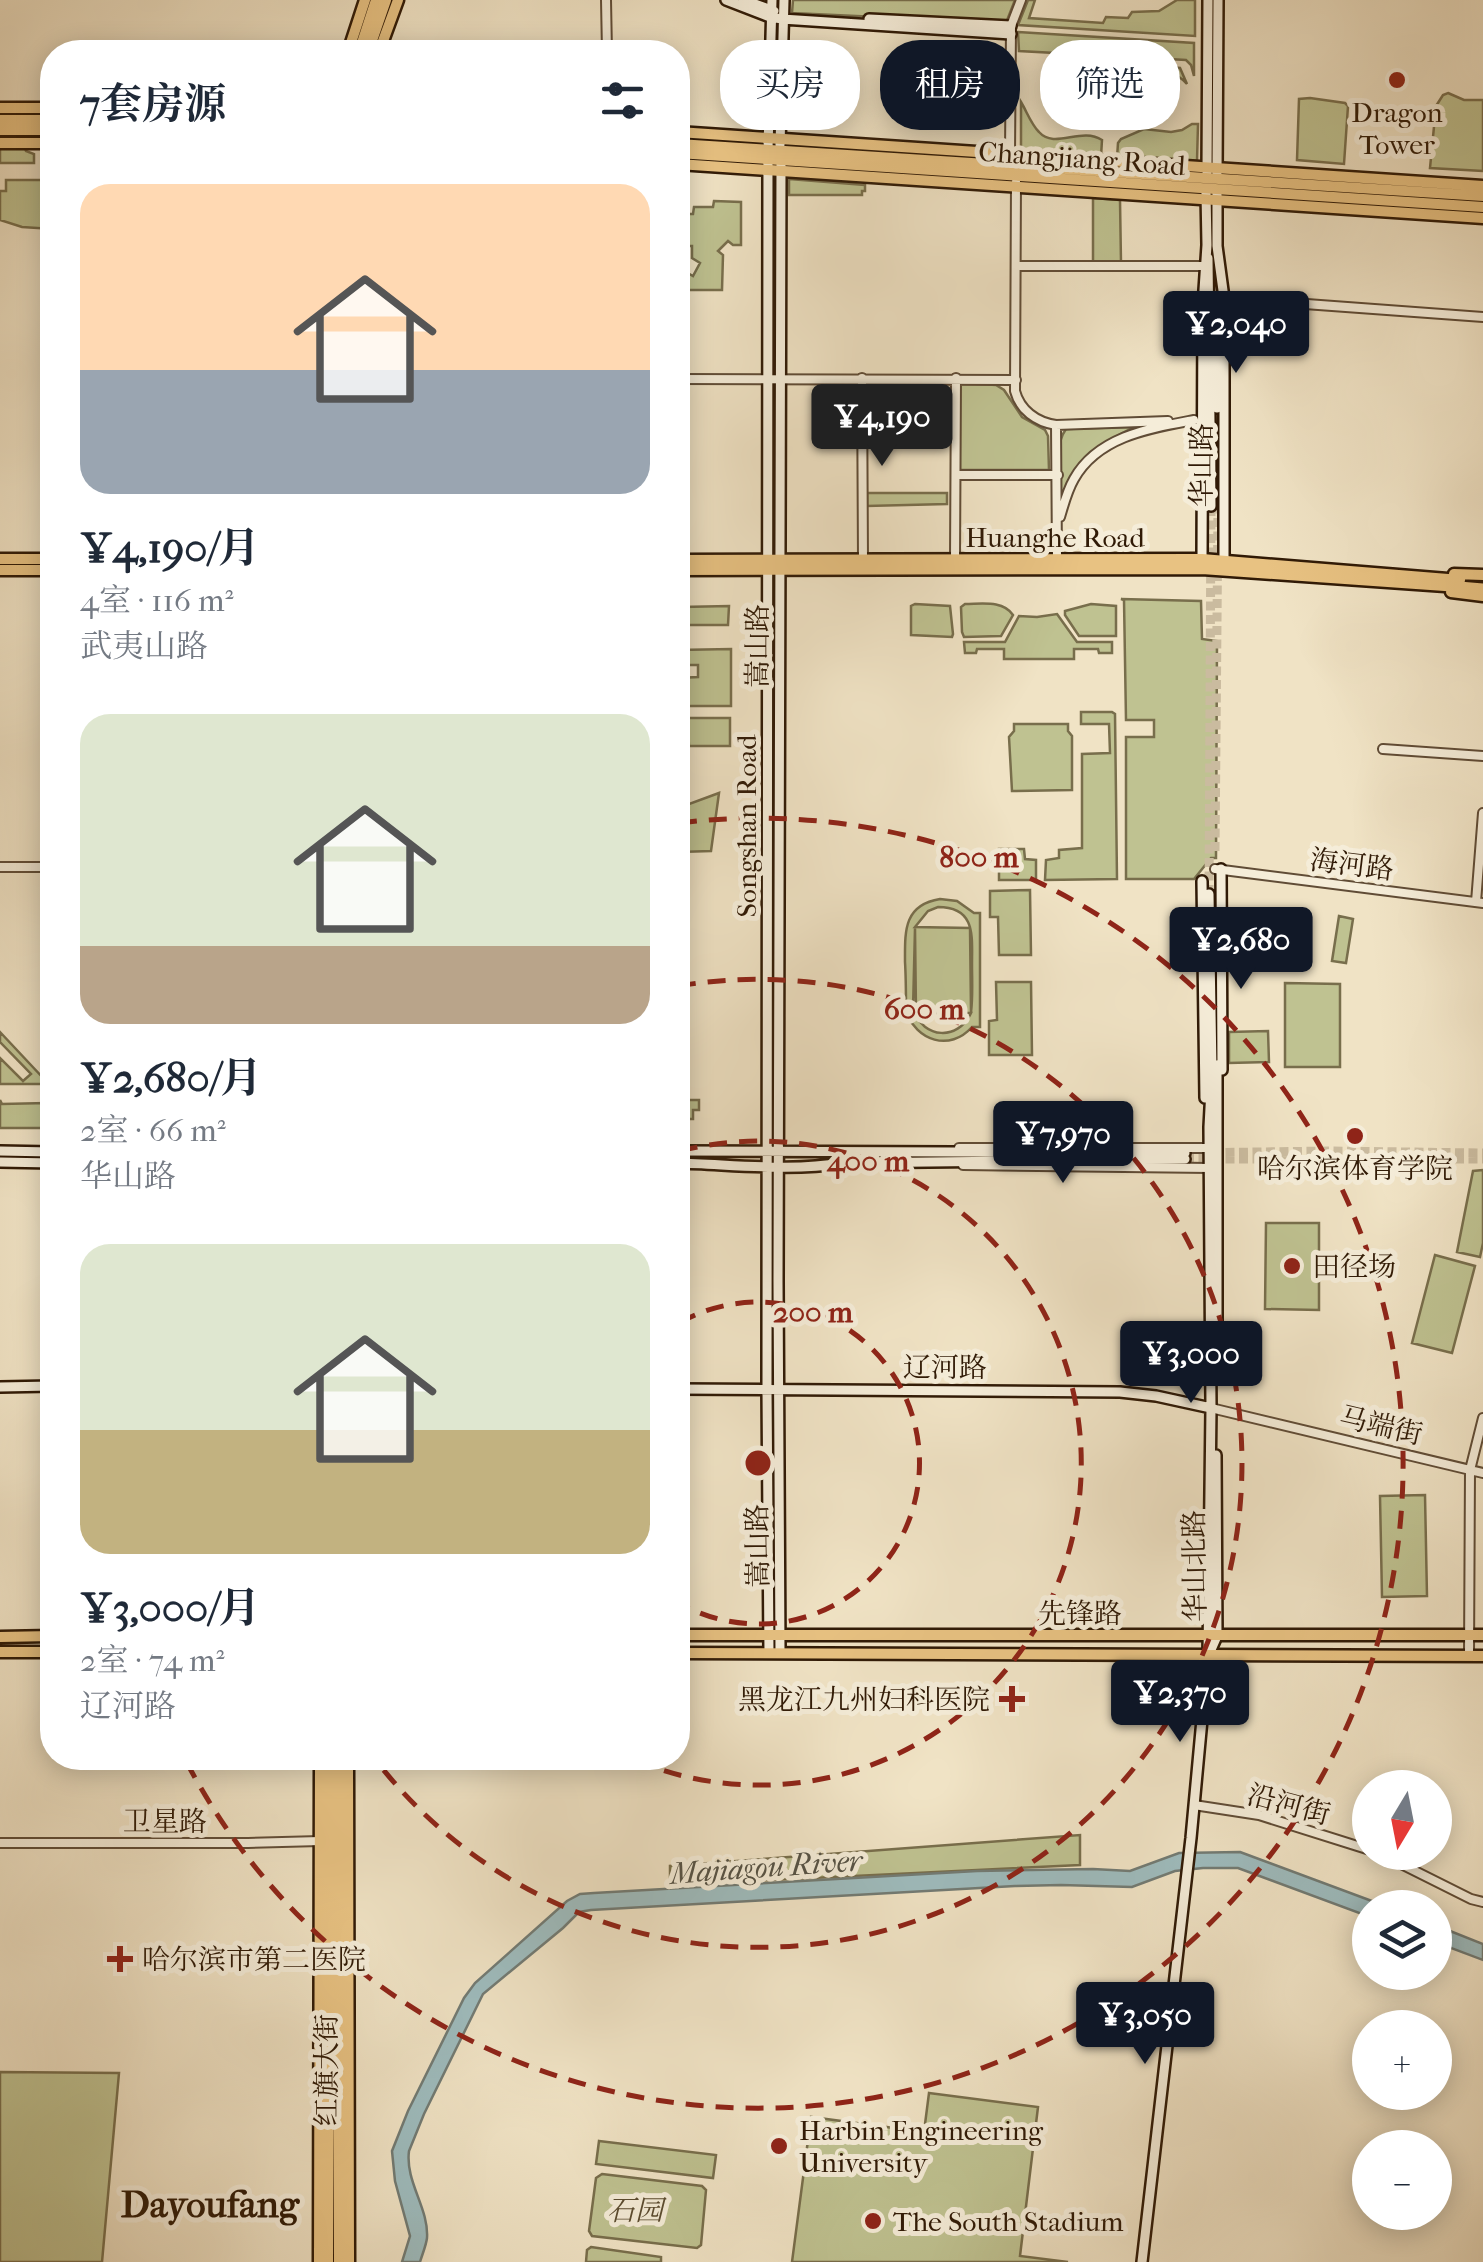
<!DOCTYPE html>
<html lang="zh">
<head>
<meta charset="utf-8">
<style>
  :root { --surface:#fff; --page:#f6f6f7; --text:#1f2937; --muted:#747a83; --accent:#111827 }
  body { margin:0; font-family:"IM FELL French Canon","Noto Serif SC",serif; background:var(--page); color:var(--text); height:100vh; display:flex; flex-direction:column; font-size:38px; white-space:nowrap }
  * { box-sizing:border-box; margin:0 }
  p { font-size:32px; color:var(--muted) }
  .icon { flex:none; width:55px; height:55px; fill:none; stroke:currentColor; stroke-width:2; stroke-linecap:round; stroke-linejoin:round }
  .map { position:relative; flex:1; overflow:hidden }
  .details { position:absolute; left:40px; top:40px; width:650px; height:1730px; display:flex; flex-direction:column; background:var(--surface); border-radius:40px; box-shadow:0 5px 25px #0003 }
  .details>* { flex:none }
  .banner { position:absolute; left:720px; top:40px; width:612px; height:90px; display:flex; gap:20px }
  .needle { width:65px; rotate:190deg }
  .fabs { position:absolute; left:1352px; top:1770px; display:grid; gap:20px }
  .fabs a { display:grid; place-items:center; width:100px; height:100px; border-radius:50%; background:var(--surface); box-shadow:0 5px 25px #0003; font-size:50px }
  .price { position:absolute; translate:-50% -85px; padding:0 22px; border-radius:10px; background:var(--accent); color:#fff; font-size:32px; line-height:65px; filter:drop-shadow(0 2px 5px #0008) }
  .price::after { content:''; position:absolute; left:50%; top:60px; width:30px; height:22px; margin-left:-15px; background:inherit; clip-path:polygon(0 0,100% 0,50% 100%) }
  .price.on { background:#222; color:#fff }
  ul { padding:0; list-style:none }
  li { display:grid; align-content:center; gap:20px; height:530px; padding:0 40px }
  li span { display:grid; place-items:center; height:310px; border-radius:30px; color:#555 }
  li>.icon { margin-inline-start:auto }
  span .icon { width:180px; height:180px; fill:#fffc; stroke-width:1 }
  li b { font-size:42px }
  h2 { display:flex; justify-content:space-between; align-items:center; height:120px; padding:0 40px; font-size:42px }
  .chip { padding:0 35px; border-radius:40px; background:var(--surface); box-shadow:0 5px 25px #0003; font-size:35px; line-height:90px }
  .chip.on { background:var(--accent); color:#fff }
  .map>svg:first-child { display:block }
</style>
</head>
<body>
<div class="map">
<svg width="1483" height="2262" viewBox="0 0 1483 2262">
  <rect width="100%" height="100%" fill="#f0e3c5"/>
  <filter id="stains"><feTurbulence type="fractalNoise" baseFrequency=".002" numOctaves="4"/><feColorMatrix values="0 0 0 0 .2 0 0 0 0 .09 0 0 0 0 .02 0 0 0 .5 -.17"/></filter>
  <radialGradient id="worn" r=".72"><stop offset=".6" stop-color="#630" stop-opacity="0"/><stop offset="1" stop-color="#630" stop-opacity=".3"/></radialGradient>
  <path fill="#bfc291" stroke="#786e4c" stroke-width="2.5" fill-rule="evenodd" d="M793,0H1015L1006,23L792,13Z
    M1028,0H1035L1029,18L1103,23L1106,17L1128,18L1132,12L1159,11L1177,0H1195V36L1018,25Z
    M1018,32L1194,43V76L1191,65L1186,60L1019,51Z
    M1124,63L1180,68L1187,84C1178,73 1165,71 1152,78L1141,69Z
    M1448,93L1464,100H1483V171L1430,168L1436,106L1443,95Z
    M1310,98L1345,103L1348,106L1344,164L1297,160L1299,99Z
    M1021,102C1027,112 1031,124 1039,132C1055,150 1081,126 1102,140L1101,157L1021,153Z
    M1192,124H1198L1197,161L1117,158L1118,143L1121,139L1144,129L1171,132L1182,130Z
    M0,147L25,148L26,151L34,154V163H0Z
    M789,179L865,185V191H862V195H789Z
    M6,180H52V229L22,227L0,220V191H6Z
    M1093,198L1120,200L1121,263H1093Z
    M714,201L741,202V245H733L728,241L718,251L723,255L722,290H678V275L684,271L693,276L700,263L692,258V246H678V207H680V214H693L694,207H713Z
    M962,383L996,385L1004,390L1022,417L1045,430L1048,436L1049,470H958L959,387Z
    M1129,427L1130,429C1091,449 1079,458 1063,499H1060C1060,478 1053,447 1066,429Z
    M867,493H947V504L867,506Z
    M1121,599L1201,601L1202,639L1217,641L1216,858H1211L1194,879H1126V737H1154V720H1126L1124,600Z
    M915,604L950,606L953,634L952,637L911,635V606Z
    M965,604C982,604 1003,600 1013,615L1001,636L964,637L962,632L961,607Z
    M1091,604L1116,606V636H1079L1065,615V611Z
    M729,606L728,625H682L681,607Z
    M1057,614L1077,642H1112V653H1099L1098,649H1074V659H1004V649H977L976,653H965L964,642H1005L1019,616L1037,617Z
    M731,649V706H678V678L698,677V665H678V650Z
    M1081,712H1112L1115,714L1117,879L1045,880L1046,860L1059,858V850L1082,848V754L1110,753L1109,724H1081Z
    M678,718H730V746H689L688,727L678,726Z
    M1014,724H1068V731L1072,736V790L1012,791L1009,737L1014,731Z
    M719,793L711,851L679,852L678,808Z
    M999,849H1024L1025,859L1036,860V880H999Z
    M1030,890L1031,955H999L998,917H990V891Z
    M940,899L957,901L974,913H980V1027H972C950,1052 916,1041 906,1011C906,994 906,978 905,962C905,932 903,905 940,899ZM938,907C976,907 972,936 972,964C972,980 973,997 971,1012L970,928L915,927L928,911ZM915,928L916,1013H971C958,1041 924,1039 913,1010Z
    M1339,916L1353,919L1346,963L1332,961Z
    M996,982H1031L1032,1055H989V1021L997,1020Z
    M1285,983L1340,984V1067H1285Z
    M1268,1031L1269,1062L1229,1063V1032Z
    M0,1032L45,1080L42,1084H0V1058L23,1081L31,1074L0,1042Z
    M0,1100L2,1104L47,1103L52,1108V1125L48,1128H0Z
    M678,1100H699V1110H693V1119H686V1129H678Z
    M1483,1170V1243L1480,1257L1457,1252L1473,1171Z
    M1266,1223H1319V1310L1265,1309Z
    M1435,1255L1475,1266L1452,1353L1412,1343Z
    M1425,1495L1427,1596L1382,1597L1380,1496Z
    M1080,1835V1865L670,1885V1866Z
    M0,2072L119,2073L102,2262H0Z
    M929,2093L1038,2107L1020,2256L1068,2262H792L811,2117L924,2132Z
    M599,2141L716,2155L713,2178L596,2164Z
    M602,2174L702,2186L706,2190L701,2245L697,2248L592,2236L589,2231L596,2178Z
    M591,2247L661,2257V2262H586L587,2250Z"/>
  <path fill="#9ebcbe" stroke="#727b74" stroke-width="2.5" d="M1240,1852L1388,1907L1370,1908V1917L1238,1868H1203L1175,1871L1132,1887L1061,1885L1015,1886L591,1910L579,1912L563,1928L483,1994L424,2114L409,2151C405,2182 429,2208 427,2238C426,2246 422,2255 420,2262H402L410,2236L395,2181L392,2151L408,2111L464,1998L475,1983L567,1901L580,1894L594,1893L977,1871L1093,1869L1130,1871L1179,1853Z
    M1435,1925L1483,1944V1960L1435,1942Z"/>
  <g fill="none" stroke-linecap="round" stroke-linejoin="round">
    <path stroke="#cabb9f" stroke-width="9" stroke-dasharray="9 4.5" stroke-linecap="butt" d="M1215,851L1218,506
      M1209,894L1211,506
      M1185,1153L1331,1151L1483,1153
      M1185,1159H1483"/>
    <g stroke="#604c36" stroke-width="12">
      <path id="tertiary" d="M606,0L607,52
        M1010,154L1011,26L1021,0
        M1016,182L1015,391C1020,410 1036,422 1056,425L1057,559
        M1016,266H1204
        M1224,298L1483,317
        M862,378L863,560
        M678,379L1016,380
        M1056,425L1168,421
        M956,475H1058
        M1060,517C1064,504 1067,491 1074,479C1098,436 1151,428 1194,420
        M955,560L956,378
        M1383,749L1483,756
        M0,867H52
        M1215,869L1483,903
        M1476,902L1483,813
        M959,1148H1210
        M963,1165L1210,1168
        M1211,1408L1483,1473
        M1469,1656L1470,1470L1483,1418
        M1194,1805L1259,1815L1370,1850
        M0,1843H248L320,1841
        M1377,1852L1471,1899L1483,1902"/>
    </g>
    <g stroke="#301a06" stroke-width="14">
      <path id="secondary" d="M726,0L770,17L782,19L1011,34
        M744,0L774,11
        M869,19L1011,26
        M780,145L784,0
        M1207,172L1208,0
        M1217,173L1218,0
        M1217,193V246L1224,298V567
        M1208,258L1211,506
        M1216,324L1217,408
        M1202,562L1203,305L1207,245L1206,193
        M1221,869L1222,1070
        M1202,881L1205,1098
        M0,1151L52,1152
        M678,1151L1185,1153
        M0,1162L52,1163
        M678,1163C727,1164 793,1172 841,1163L1185,1159
        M1217,1354V1065
        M0,1387L52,1386
        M678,1389L1120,1392L1156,1396L1211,1408
        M1210,1652L1217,1636L1216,1455
        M769,1653L767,1389L768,149L772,0
        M780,1653L778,1281L781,165
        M1142,2262L1191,1838L1208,1655L1211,1408L1209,1127L1212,1070L1209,894"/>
    </g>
    <g stroke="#301a06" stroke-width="15">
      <path id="primary" d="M348,52L365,0
        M359,52L376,0
        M368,52L386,0
        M379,52L398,0
        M0,108H52
        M0,120H52
        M0,130H52
        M678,132L1483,186
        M0,143H52
        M678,144L1483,196
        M678,153L1483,207
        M678,164L1483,218
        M0,559H52
        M678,560L1202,559L1460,580
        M0,570H52
        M678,570L1202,569L1459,587
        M1454,574L1483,575
        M1451,592L1483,596
        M678,1635H1483
        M0,1637L52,1636
        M0,1652H52
        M678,1653L1483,1656
        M338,1758L339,2262
        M348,1758L349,2262
        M319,2262L320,1758
        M328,2262L330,1758"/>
    </g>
    <g stroke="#301a06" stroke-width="16">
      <path id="trunk" d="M1459,587L1483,589"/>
    </g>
    <use href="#tertiary" stroke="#f5edd9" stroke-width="8"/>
    <use href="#secondary" stroke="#f5edd9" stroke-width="9"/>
    <use href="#primary" stroke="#e8c282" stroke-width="10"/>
    <use href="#trunk" stroke="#e8c282" stroke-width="11"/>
  </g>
  <g fill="none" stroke="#8f2418" stroke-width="5" stroke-dasharray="18 12">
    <path d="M679 1323A161 161 0 1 1 679 1603"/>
    <path d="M680 1151A322 322 0 1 1 630 1758"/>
    <path d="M678 986A484 484 0 1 1 374 1758"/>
    <path d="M679 823A645 645 0 1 1 186 1761"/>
  </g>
  <g fill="#8f2418" stroke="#f5edd9" stroke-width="4">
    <circle cx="1397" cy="80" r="10"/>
    <circle cx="1355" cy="1136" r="10"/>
    <circle cx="1292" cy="1266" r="10"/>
    <path d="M1007 1684h10v10h10v10h-10v10h-10v-10h-10v-10h10z"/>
    <path d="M115 1944h10v10h10v10h-10v10h-10v-10h-10v-10h10z"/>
    <circle cx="779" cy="2146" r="10"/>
    <circle cx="873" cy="2221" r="10"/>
  </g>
  <g text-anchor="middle" stroke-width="10" stroke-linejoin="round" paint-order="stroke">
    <g font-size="28" fill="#301a06" stroke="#f5edd9" text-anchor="start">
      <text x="1397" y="122" text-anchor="middle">Dragon<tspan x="1397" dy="32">Tower</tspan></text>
      <text x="1355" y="1178" text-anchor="middle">哈尔滨体育学院</text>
      <text x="1312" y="1276">田径场</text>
      <text x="990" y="1709" text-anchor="end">黑龙江九州妇科医院</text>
      <text x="142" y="1969">哈尔滨市第二医院</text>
      <text x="799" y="2140">Harbin Engineering<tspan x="799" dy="32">University</tspan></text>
      <text x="893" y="2231">The South Stadium</text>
    </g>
    <g font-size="28" fill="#301a06" stroke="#f5edd9">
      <text transform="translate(1082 158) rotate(4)" y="10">Changjiang Road</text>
      <text transform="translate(1201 465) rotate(-90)" y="10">华山路</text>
      <text x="1055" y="547">Huanghe Road</text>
      <text transform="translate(757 646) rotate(-90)" y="10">嵩山路</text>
      <text transform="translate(746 826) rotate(-90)" y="10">Songshan Road</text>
      <text transform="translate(1352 864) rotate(7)" y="10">海河路</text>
      <text x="945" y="1377">辽河路</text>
      <text transform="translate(1381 1425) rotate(13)" y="10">马端街</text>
      <text transform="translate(757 1546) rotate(-91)" y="10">嵩山路</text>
      <text transform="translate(1194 1566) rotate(-91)" y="10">华山北路</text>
      <text x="1080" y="1623">先锋路</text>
      <text transform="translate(1289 1804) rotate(15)" y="10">沿河街</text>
      <text x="165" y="1831">卫星路</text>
      <text transform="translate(326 2070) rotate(-90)" y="10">红旗大街</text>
    </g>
    <g font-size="28" font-style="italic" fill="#5b4c30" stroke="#f5edd9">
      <text x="635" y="2220">石园</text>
    </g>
    <g font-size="30" font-style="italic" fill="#565346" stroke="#f5edd9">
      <text transform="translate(766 1867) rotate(-4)" y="10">Majiagou River</text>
    </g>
    <g font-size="38" font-weight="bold" fill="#301a06" stroke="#f5edd9">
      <text x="210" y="2217">Dayoufang</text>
    </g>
  </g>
  <circle cx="758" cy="1463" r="15" fill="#8f2418" stroke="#f5edd9" stroke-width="5"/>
  <g font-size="30" text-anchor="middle" font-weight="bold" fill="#8f2418" stroke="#f5edd9" stroke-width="10" stroke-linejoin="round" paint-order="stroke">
    <text x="979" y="867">800 m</text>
    <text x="924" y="1019">600 m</text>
    <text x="868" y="1171">400 m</text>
    <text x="813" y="1322">200 m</text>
  </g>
  <rect width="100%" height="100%" filter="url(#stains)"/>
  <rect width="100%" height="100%" fill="url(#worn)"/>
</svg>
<div class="fabs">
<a><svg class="needle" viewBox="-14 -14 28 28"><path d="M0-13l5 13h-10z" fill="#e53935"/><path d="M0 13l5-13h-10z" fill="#747a83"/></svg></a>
<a><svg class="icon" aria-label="layers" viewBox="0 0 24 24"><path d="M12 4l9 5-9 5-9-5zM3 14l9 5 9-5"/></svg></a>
<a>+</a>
<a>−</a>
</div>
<b class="price" style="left:1236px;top:376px">¥2,040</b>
<b class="price on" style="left:882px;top:469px">¥4,190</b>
<b class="price" style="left:1241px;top:992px">¥2,680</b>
<b class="price" style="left:1063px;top:1186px">¥7,970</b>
<b class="price" style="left:1191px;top:1406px">¥3,000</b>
<b class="price" style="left:1180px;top:1745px">¥2,370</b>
<b class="price" style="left:1145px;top:2067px">¥3,050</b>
<div class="banner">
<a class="chip">买房</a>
<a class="chip on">租房</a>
<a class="chip">筛选</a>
</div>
<section class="details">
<h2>7套房源<svg class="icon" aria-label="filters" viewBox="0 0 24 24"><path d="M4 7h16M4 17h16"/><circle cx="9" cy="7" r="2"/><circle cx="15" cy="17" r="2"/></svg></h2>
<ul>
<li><span style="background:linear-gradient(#ffd9b3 60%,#9aa5b1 0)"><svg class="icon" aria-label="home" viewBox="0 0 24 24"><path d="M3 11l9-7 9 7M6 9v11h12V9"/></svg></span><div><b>¥4,190/月</b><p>4室 · 116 m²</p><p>武夷山路</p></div></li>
<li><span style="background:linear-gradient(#dfe7d0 75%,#b9a48a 0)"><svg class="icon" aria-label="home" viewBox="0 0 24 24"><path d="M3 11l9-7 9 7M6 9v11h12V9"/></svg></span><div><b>¥2,680/月</b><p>2室 · 66 m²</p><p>华山路</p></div></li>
<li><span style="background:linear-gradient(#dfe7d0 60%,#c2b280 0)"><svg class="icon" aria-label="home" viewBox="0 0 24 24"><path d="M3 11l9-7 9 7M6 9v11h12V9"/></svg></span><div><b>¥3,000/月</b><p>2室 · 74 m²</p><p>辽河路</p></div></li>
</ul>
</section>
</div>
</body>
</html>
